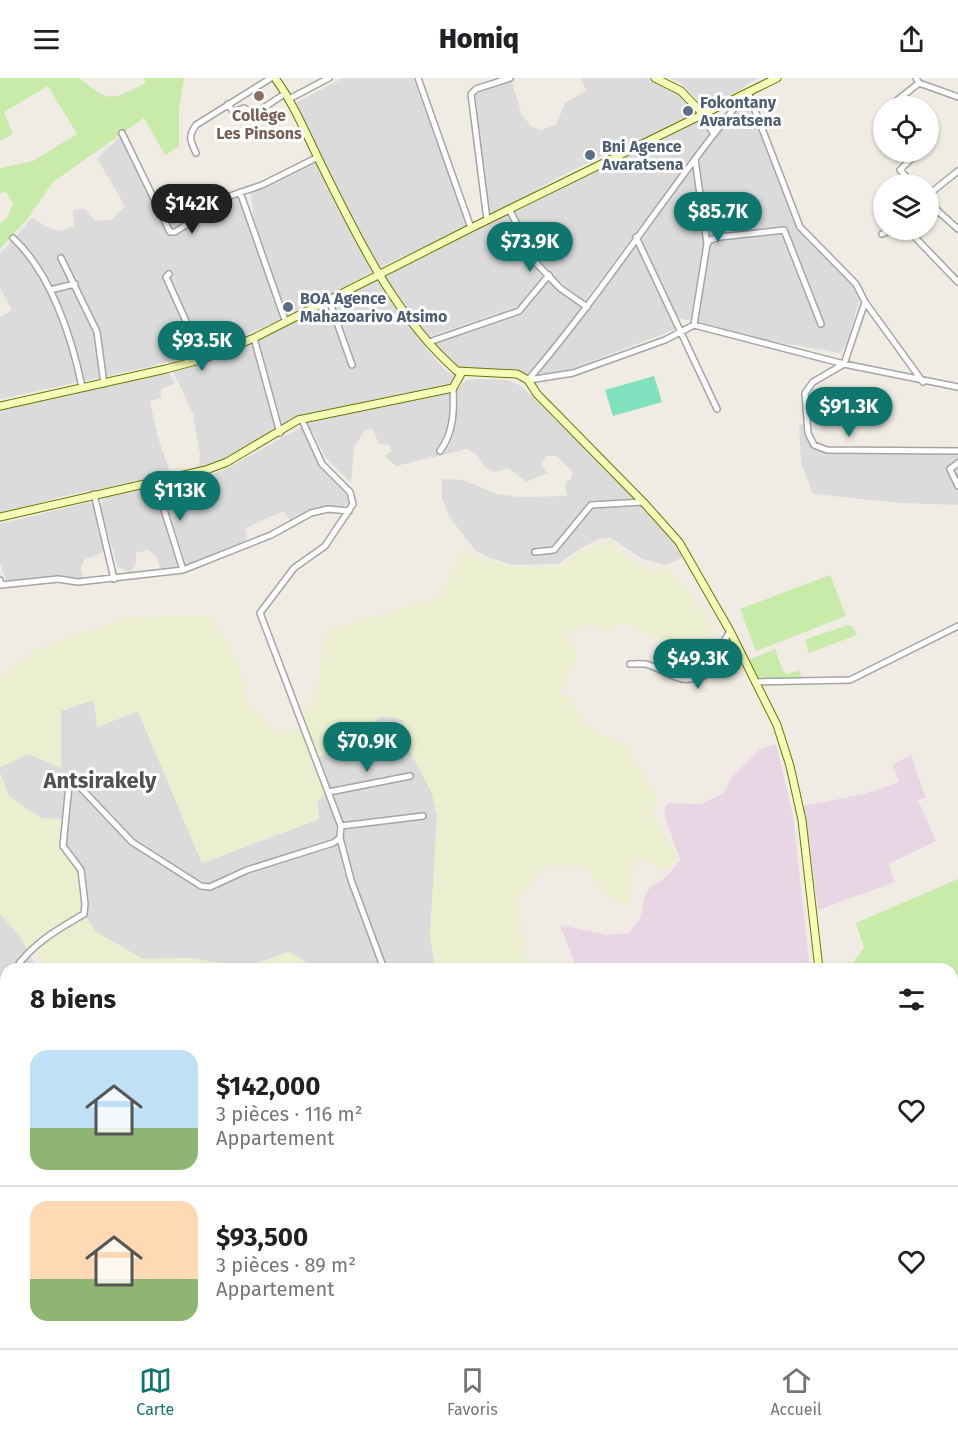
<!DOCTYPE html>
<html lang="fr">
<head>
<meta charset="utf-8">
<style>
  :root { --surface:#fff; --page:#f6f6f6; --text:#202124; --muted:#757577; --line:#e0e0e0; --accent:#0f766e }
  body { margin:0; font-family:"Fira Sans",sans-serif; background:var(--page); color:var(--text); height:100vh; display:flex; flex-direction:column; font-size:22px; white-space:nowrap }
  * { box-sizing:border-box; margin:0 }
  p { font-size:20px; color:var(--muted) }
  .icon { flex:none; width:33px; height:33px; fill:none; stroke:currentColor; stroke-width:2; stroke-linecap:round; stroke-linejoin:round }
  .map { position:relative; flex:1; overflow:hidden }
  .panel { position:absolute; left:0px; top:885px; width:958px; height:386px; display:flex; flex-direction:column; background:var(--surface); border-radius:18px 18px 0 0; box-shadow:0 2px 4px #0004 }
  .panel>* { flex:none }
  .controls { position:absolute; left:873px; top:18px; display:grid; gap:12px }
  .controls a { display:grid; place-items:center; width:66px; height:66px; border-radius:50%; background:var(--surface); box-shadow:0 2px 4px #0004; font-size:30px }
  .price { position:absolute; translate:-50% -51px; padding:0 14px; border-radius:21px; background:var(--accent); color:#fff; font-size:20px; line-height:39px; filter:drop-shadow(0 2px 3px #0008) }
  .price::after { content:''; position:absolute; left:50%; top:36px; width:18px; height:14px; margin-left:-9px; background:inherit; clip-path:polygon(0 0,100% 0,50% 100%) }
  .price.selected { background:#222; color:#fff }
  ul { padding:0; list-style:none }
  li { display:flex; align-items:center; gap:18px; height:150px; padding:0 30px }
  li+li { border-top:2px solid var(--line) }
  li span { display:grid; place-items:center; flex:none; width:168px; height:120px; border-radius:18px; color:#555 }
  li>.icon { margin-inline-start:auto }
  span .icon { width:72px; height:72px; fill:#fffc; stroke-width:1 }
  li b { font-size:26px }
  h2 { display:flex; justify-content:space-between; align-items:center; height:72px; padding:0 30px; font-size:26px }
  header { display:flex; justify-content:space-between; align-items:center; height:78px; padding:0 30px; background:var(--surface); font-size:27px; font-weight:800 }
  .menu { display:flex; justify-content:space-around; align-items:center; height:84px; border-top:2px solid var(--line); background:var(--surface); font-size:16px; color:var(--muted) }
  .menu a { display:grid; justify-items:center; gap:3px }
  .menu .selected { color:var(--accent) }
  .map>svg:first-child { display:block }
</style>
</head>
<body>
<header><svg class="icon" aria-label="menu" viewBox="0 0 24 24"><path d="M4 6h16M4 12h16M4 18h16"/></svg>Homiq<svg class="icon" aria-label="share" viewBox="0 0 24 24"><path d="M12 15V3M7 8l5-5 5 5M5 13v7h14v-7"/></svg></header>
<div class="map">
<svg width="958" height="1270" viewBox="0 0 958 1270">
  <rect width="100%" height="100%" fill="#f0ece4"/>
  <path fill="#dcdbdb" d="M343,0H413L469,149L377,190L295,25Z
    M581,0H651L686,20L697,30L695,37L643,64L618,70L559,99L489,140L473,17L476,13L511,1L522,37L531,48L541,52L556,47L565,25L586,13Z
    M670,0H758L736,14L703,28L682,6Z
    M747,24L797,149L856,209L859,221L848,264L840,275L754,260L698,244L708,166L715,161L784,153L820,246L823,247L786,150L776,149L707,160L699,80L730,37Z
    M700,38L711,54L585,223L555,200L540,182L530,169L511,131Z
    M122,57L165,152L170,157H176L238,115L283,241L214,270L149,289L0,321V239L12,232L0,210V176L32,140L51,151L62,153L74,148L73,132L85,131L95,143L111,142L125,128L97,80Z
    M317,82L374,193L286,240L254,142L250,110Z
    M695,85L705,160L701,200L691,243L676,239L641,159Z
    M508,133L545,197L524,226L428,259L384,198Z
    M636,164L676,251L569,292L538,296Z
    M548,199L560,213L583,229L528,298L460,291L434,266L516,238L526,230Z
    M377,200L429,274L444,291L460,301L440,313L316,336L283,355L258,260Z
    M253,263L277,354L238,376L189,394L199,386L200,377L193,336L172,291Z
    M169,292L174,306L161,311V320L150,323L158,360L170,394L168,397L64,418L0,436V331Z
    M482,301L508,302L521,308L644,428L678,468L682,480L666,487L642,481L611,460L599,461L581,470L558,486L512,487L490,480L476,473L450,440L442,420V401L463,402L497,416L520,419L567,418L565,407L572,399V393L556,378H547L541,386L548,395L526,404L508,390L495,394L484,389L476,376L467,371L396,388L385,378L392,373L389,367L379,366L372,350L364,353L354,370L351,405L325,379L308,345L329,338L444,316L458,311L466,302Z
    M805,345L817,370L958,374V427L901,425L813,416L801,385L799,348Z
    M301,349L320,381L341,405L349,425L343,429L328,428L309,433L290,443L284,433L245,450L248,465L187,489L161,408L202,401L235,386Z
    M154,410L181,490L167,493L160,490L157,479L148,472L136,475V484L131,495L118,489L101,432L103,419Z
    M89,424L94,429L105,473L84,482L81,491L83,500L60,498L31,504L6,503L0,485V446Z
    M94,621L98,649L138,633L202,785L319,741L314,681L350,667L360,654L382,638L403,642L409,672L432,715L437,738L430,859L436,891H317L289,874L245,889L191,880L143,881L96,854L84,836L40,740L9,718L0,695V689L29,676L61,690V633Z
    M0,836L20,858L37,891H6V947L0,945Z
    M573,1264L574,1270H460L459,1265Z
    M335,1265H411L412,1270H336Z"/>
  <path fill="#e9d6e5" d="M776,666L793,738L810,891H577L560,847L608,857L629,855L640,841L645,817L649,811L667,798L680,782L664,735L666,728L670,725L700,726L723,716L732,699L760,671Z
    M911,677L926,720L918,722L936,763L889,786L895,804L818,832L804,728L864,716L899,704L893,686Z
    M921,1264L924,1270H700L698,1265Z"/>
  <path fill="#ecefcf" d="M611,462L621,475L652,494L661,491L671,494L692,516L712,551L699,572L685,575L673,565H663L625,544L601,555L594,546L568,553L578,577L559,614L571,619L577,637L595,654L626,667L656,718L652,737L677,778L673,787L666,793L636,780L628,826L623,828L602,812L585,788L544,789L518,821L528,891H436L430,859L437,738L432,715L409,672L403,642L382,638L363,652L352,665L314,681L329,714L316,724L319,741L202,785L138,633L97,649L94,622L61,633V690L29,676L0,689V600L36,571L126,540L209,537L239,584L246,622L277,655L303,649L301,643L317,613L326,553L441,518L462,475L513,489H560L583,472Z
    M0,695L9,718L40,740L64,741L63,768L81,792L84,836L96,854L143,881L191,880L245,889L289,874L317,891H49L39,883L37,868L29,874L20,858L0,836Z
    M83,1265V1264L152,1265L146,1270H79Z"/>
  <path fill="#c8eba9" d="M0,0H79C111,26 110,22 146,5L144,0H184L179,30V68L165,77L144,40L53,104L29,139L0,171V146L7,140L13,125L6,114L0,115V90L33,83L77,56L48,8L4,34L13,56L0,63Z
    M830,497L846,538L756,573L740,531Z
    M848,547L852,548L857,557L809,575L805,564L807,561Z
    M775,571L783,593L787,596L799,592L802,601L758,602L748,582Z
    M958,801V1207L952,1202V891H851L850,888L864,870L856,845Z"/>
  <path fill="#81e0bd" d="M654,298L662,324L613,338L605,312Z"/>
  <g fill="none" stroke-linecap="round" stroke-linejoin="round">
    <g stroke="#a5a5a5" stroke-width="8">
      <path id="street" d="M418,0L471,150
        M916,0L919,5L958,19
        M748,14L800,149L856,206L865,224L923,304
        M289,21L329,0
        M228,26L233,34L244,30L254,36L286,15
        M890,28L919,5
        M703,36L713,55
        M122,55L170,154H175L230,118L262,107L318,79
        M196,75C190,62 188,58 196,47L271,0
        M913,106L900,92L918,74
        M240,114L285,242
        M928,117L958,93
        M928,122L939,134L928,139
        M509,131L538,187L560,210L587,229
        M939,134L958,151
        M487,142L471,16L476,11L510,0
        M908,152L958,204
        M882,156L891,152
        M636,159L717,331
        M13,160C51,195 72,260 82,309
        M707,166L710,162L720,159L784,152L821,246
        M61,180L97,254L104,306
        M169,196L166,199L203,281
        M50,212L75,206
        M329,222L352,287
        M865,224L844,286L813,304L805,315L808,355L814,367L827,372L958,373
        M694,247L844,286L958,309
        M254,260L280,355
        M429,264L519,233L549,197
        M528,302C606,211 669,109 745,17
        M529,302L573,295L665,262L694,247L707,166L695,81
        M302,342L322,386L350,414L353,426L325,468L294,490L260,535L341,748L340,760L351,802L384,891
        M440,373C454,354 454,333 453,310
        M958,385L950,391L958,408
        M155,403L183,492
        M94,416L114,501
        M535,474L554,472L591,427L643,424
        M0,502L1,507L58,501L78,504L183,492L271,457L311,435L328,431L349,433
        M630,586C636,586 644,585 649,587C671,595 678,607 704,598L730,553
        M755,604L850,602L958,548
        M329,714L410,698
        M341,748L423,738
        M15,891C32,866 58,851 84,836L85,826L81,792L63,768L69,707L74,706L79,708L132,764L201,808L210,809L247,792L333,765L340,760
        M0,913L6,905
        M0,1008L6,1027
        M0,1083L6,1084
        M926,1264L928,1270
        M630,1270L647,1264"/>
    </g>
    <g stroke="#697803" stroke-width="9">
      <path id="secondary" d="M275,0C293,25 305,53 318,80C355,155 394,238 457,293L517,296L528,302L537,316L646,427L679,464L730,553L777,647L790,688L802,742L819,891
        M655,0L681,13L703,36
        M0,328L166,291L203,281L254,260L471,150L777,0
        M0,439L206,392L227,384L298,342L453,310L462,294
        M952,1208L958,1212"/>
    </g>
    <use href="#street" stroke="#fff" stroke-width="5"/>
    <use href="#secondary" stroke="#f6fbb7" stroke-width="7"/>
  </g>
  <circle fill="#8d6e63" stroke="#fff" stroke-width="2" cx="259" cy="18" r="6"/>
  <g fill="#5c6f8a" stroke="#fff" stroke-width="2">
    <circle cx="688" cy="33" r="6"/>
    <circle cx="590" cy="77" r="6"/>
    <circle cx="288" cy="229" r="6"/>
  </g>
  <g text-anchor="middle" stroke-width="6" stroke-linejoin="round" paint-order="stroke">
    <g font-size="16" font-weight="bold" fill="#4e5e75" stroke="#fff" text-anchor="start">
      <text x="700" y="30">Fokontany<tspan x="700" dy="18">Avaratsena</tspan></text>
      <text x="602" y="74">Bni Agence<tspan x="602" dy="18">Avaratsena</tspan></text>
      <text x="300" y="226">BOA Agence<tspan x="300" dy="18">Mahazoarivo Atsimo</tspan></text>
    </g>
    <g font-size="16" font-weight="bold" fill="#785e54" stroke="#fff">
      <text x="259" y="43">Collège<tspan x="259" dy="18">Les Pinsons</tspan></text>
    </g>
    <g font-size="22" font-weight="bold" fill="#515151" stroke="#fff">
      <text x="100" y="710">Antsirakely</text>
    </g>
  </g>
</svg>
<div class="controls">
<a><svg class="icon" aria-label="locate" viewBox="0 0 24 24"><circle cx="12" cy="12" r="6"/><path d="M12 2v4M12 18v4M2 12h4M18 12h4"/></svg></a>
<a><svg class="icon" aria-label="layers" viewBox="0 0 24 24"><path d="M12 4l9 5-9 5-9-5zM3 14l9 5 9-5"/></svg></a>
</div>
<b class="price selected" style="left:192px;top:157px">$142K</b>
<b class="price" style="left:718px;top:165px">$85.7K</b>
<b class="price" style="left:530px;top:195px">$73.9K</b>
<b class="price" style="left:202px;top:294px">$93.5K</b>
<b class="price" style="left:849px;top:360px">$91.3K</b>
<b class="price" style="left:180px;top:444px">$113K</b>
<b class="price" style="left:698px;top:612px">$49.3K</b>
<b class="price" style="left:367px;top:695px">$70.9K</b>
<section class="panel">
<h2>8 biens<svg class="icon" aria-label="filters" viewBox="0 0 24 24"><path d="M4 7h16M4 17h16"/><circle cx="9" cy="7" r="2"/><circle cx="15" cy="17" r="2"/></svg></h2>
<ul>
<li><span style="background:linear-gradient(#bfe0f5 65%,#8fb573 0)"><svg class="icon" aria-label="home" viewBox="0 0 24 24"><path d="M3 11l9-7 9 7M6 9v11h12V9"/></svg></span><div><b>$142,000</b><p>3 pièces · 116 m²</p><p>Appartement</p></div><svg class="icon" aria-label="heart" viewBox="0 0 24 24"><path d="M12 20l-8-8c-3-5 5-10 8-4 3-6 11-1 8 4z"/></svg></li>
<li><span style="background:linear-gradient(#ffd9b3 65%,#8fb573 0)"><svg class="icon" aria-label="home" viewBox="0 0 24 24"><path d="M3 11l9-7 9 7M6 9v11h12V9"/></svg></span><div><b>$93,500</b><p>3 pièces · 89 m²</p><p>Appartement</p></div><svg class="icon" aria-label="heart" viewBox="0 0 24 24"><path d="M12 20l-8-8c-3-5 5-10 8-4 3-6 11-1 8 4z"/></svg></li>
</ul>
</section>
</div>
<nav class="menu">
<a class="selected"><svg class="icon" aria-label="map" viewBox="0 0 24 24"><path d="M3 6l6-2 6 2 6-2v14l-6 2-6-2-6 2zM9 4v14M15 6v14"/></svg>Carte</a>
<a><svg class="icon" aria-label="saved" viewBox="0 0 24 24"><path d="M7 4h10v16l-5-4-5 4z"/></svg>Favoris</a>
<a><svg class="icon" aria-label="home" viewBox="0 0 24 24"><path d="M3 11l9-7 9 7M6 9v11h12V9"/></svg>Accueil</a>
</nav>
</body>
</html>
